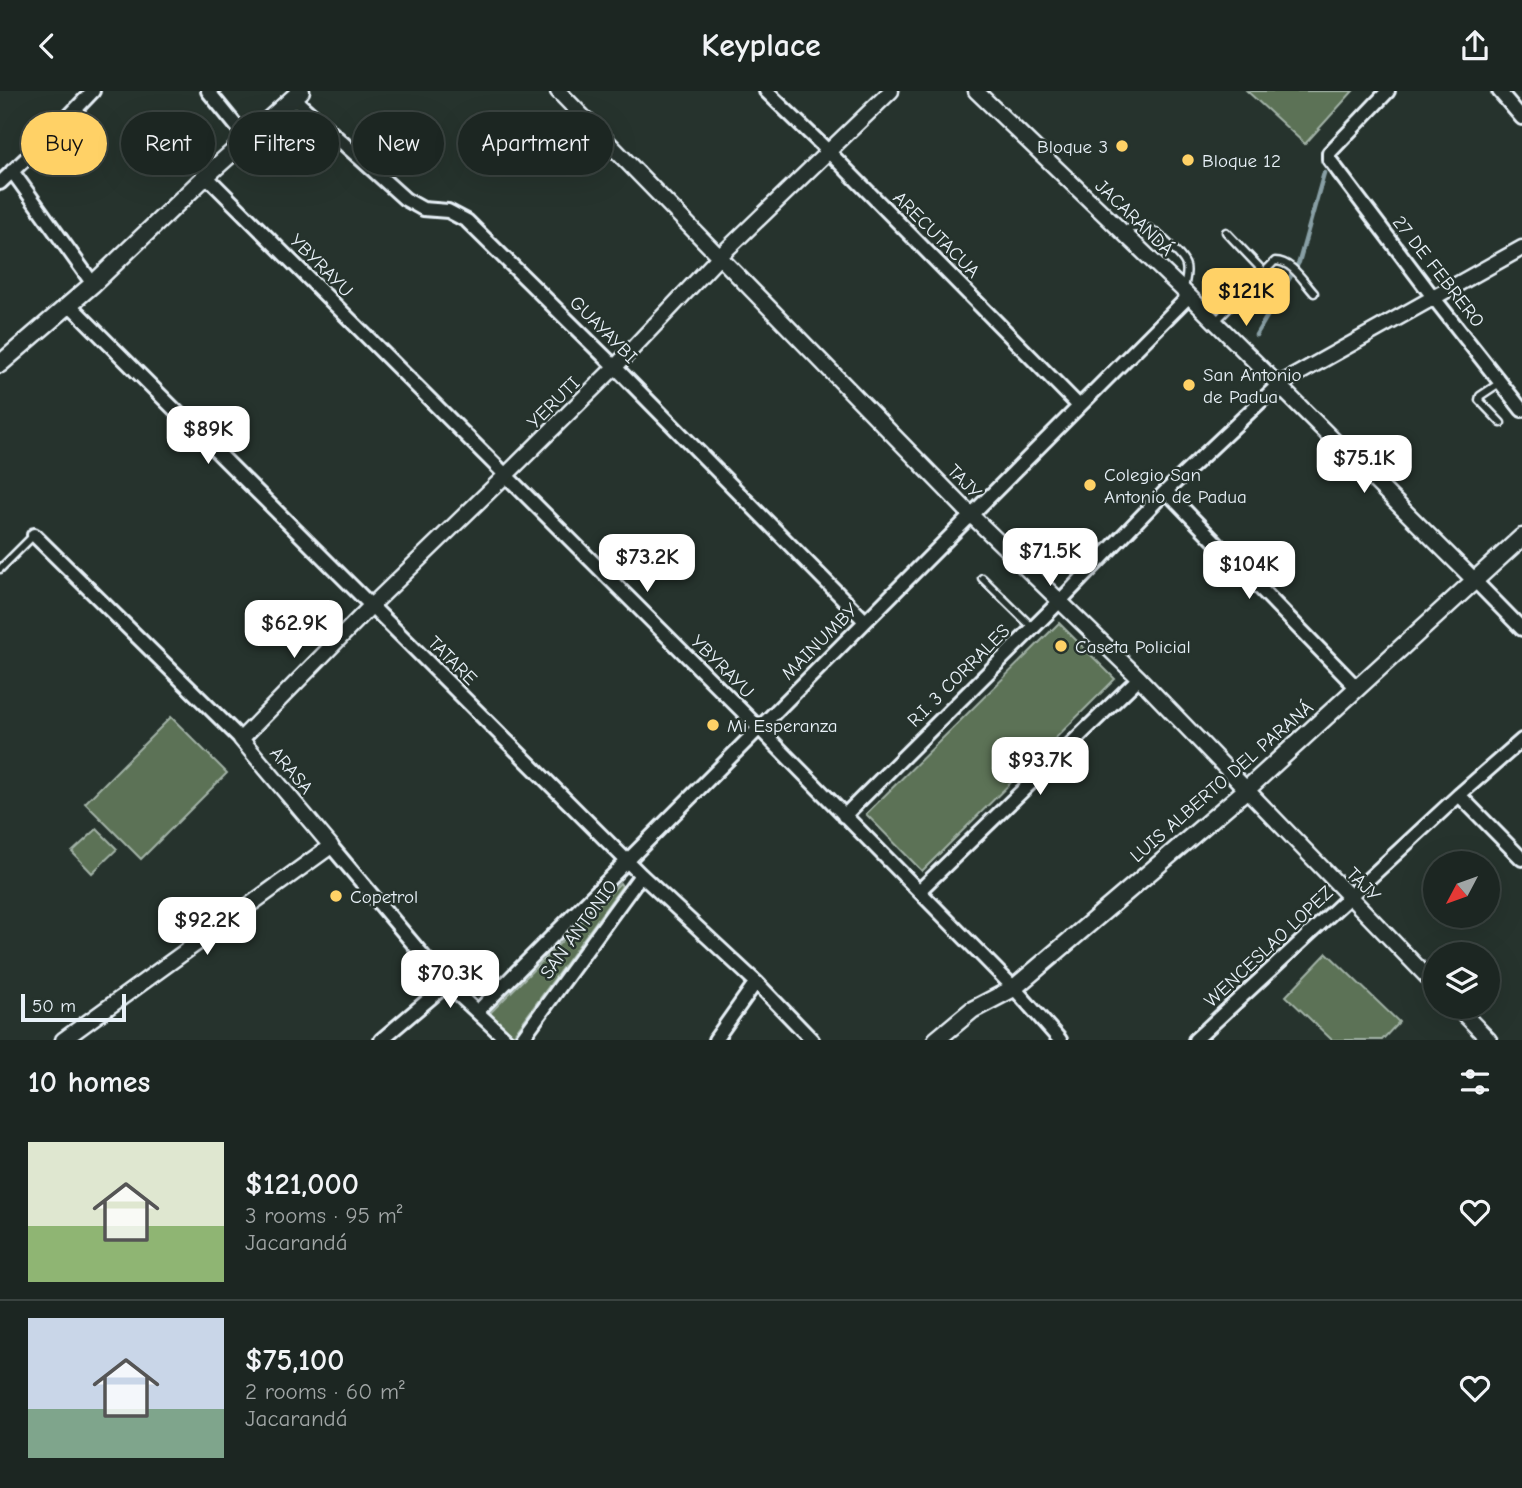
<!DOCTYPE html>
<html lang="en">
<head>
<meta charset="utf-8">
<style>
  :root { --surface:#1c2622; --page:#29322f; --text:#f1f3f6; --muted:#a0a5a5; --line:#3a4340; --accent:#ffd166 }
  body { margin:0; font-family:"Comic Neue",sans-serif; background:var(--page); color:var(--text); height:100vh; display:flex; flex-direction:column; font-size:26px; white-space:nowrap }
  * { box-sizing:border-box; margin:0 }
  p { font-size:23px; color:var(--muted) }
  .icon { flex:none; width:38px; height:38px; fill:none; stroke:currentColor; stroke-width:2; stroke-linecap:round; stroke-linejoin:round }
  .map { position:relative; height:949px; overflow:hidden }
  .side { display:flex; flex-direction:column; background:var(--surface); flex:1 }
  .side>* { flex:none }
  .top-card { position:absolute; left:21px; top:21px; width:700px; height:63px; display:flex; gap:14px }
  .needle { width:46px; rotate:229deg }
  .controls { position:absolute; left:1423px; top:760px; display:grid; gap:14px }
  .controls a { display:grid; place-items:center; width:77px; height:77px; border-radius:50%; background:var(--surface); box-shadow:0 7px 28px #0002,0 0 0 2px var(--line); font-size:35px }
  .scale { position:absolute; left:21px; bottom:18px; width:105px; box-sizing:border-box; padding-left:7px; border:4px solid #e8f1f8; border-top:0; font-size:19px; line-height:24px; white-space:nowrap; color:#e8f1f8; -webkit-text-stroke:5px #26332d; paint-order:stroke }
  .price { position:absolute; translate:-50% -60px; padding:0 16px; border-radius:14px; background:#fff; color:#222; font-size:23px; line-height:46px; filter:drop-shadow(0 2px 4px #0008) }
  .price::after { content:''; position:absolute; left:50%; top:42px; width:21px; height:16px; margin-left:-10px; background:inherit; clip-path:polygon(0 0,100% 0,50% 100%) }
  .price.current { background:var(--accent); color:#111 }
  ul { padding:0; list-style:none }
  li { display:flex; align-items:center; gap:21px; height:175px; padding:0 28px }
  li+li { border-top:2px solid var(--line) }
  li span { display:grid; place-items:center; flex:none; width:196px; height:140px; border-radius:0px; color:#555 }
  li>.icon { margin-inline-start:auto }
  span .icon { width:84px; height:84px; fill:#fffc; stroke-width:1 }
  li b { font-size:30px }
  h2 { display:flex; justify-content:space-between; align-items:center; height:84px; padding:0 28px; font-size:30px }
  .pill { padding:0 24px; border-radius:32px; background:var(--surface); box-shadow:0 7px 28px #0002,0 0 0 2px var(--line); font-size:24px; line-height:63px }
  .pill.current { background:var(--accent); color:#111 }
  header { display:flex; justify-content:space-between; align-items:center; height:91px; padding:0 28px; background:var(--surface); font-size:32px; font-weight:600 }
  .map>svg:first-child { display:block }
</style>
</head>
<body>
<header><svg class="icon" aria-label="back" viewBox="0 0 24 24"><path d="M15 5l-7 7 7 7"/></svg>Keyplace<svg class="icon" aria-label="share" viewBox="0 0 24 24"><path d="M12 15V3M7 8l5-5 5 5M5 13v7h14v-7"/></svg></header>
<div class="map">
<svg width="1522" height="949" viewBox="0 0 1522 949">
  <rect width="100%" height="100%" fill="#26332d"/>
  <filter id="ink" filterUnits="userSpaceOnUse"><feTurbulence type="fractalNoise" baseFrequency=".0143" numOctaves="2"/><feDisplacementMap in="SourceGraphic" scale="14" xChannelSelector="R" yChannelSelector="G"/><feConvolveMatrix kernelMatrix="1 2 1 2 8 2 1 2 1" color-interpolation-filters="sRGB"/></filter>
  <g filter="url(#ink)">
    <path fill="#5c7256" stroke="#a2b2a7" stroke-width="2" d="M1247,0H1353L1305,53Z
      M1059,532L1115,588L922,780L866,723Z
      M171,626L227,682L141,768L85,712Z
      M97,738L117,758L92,782L72,761Z
      M620,792L622,795L514,943H512L490,925L491,921Z
      M1327,862L1399,931L1382,949H1332L1286,905Z"/>
    <g fill="none" stroke-linecap="round" stroke-linejoin="round">
      <path stroke="#889fa5" stroke-width="4.5" d="M1256,244L1299,171L1324,82"/>
      <g stroke="#e8f1f8" stroke-width="11">
        <path id="service" d="M1121,138C1130,138 1142,135 1150,138C1158,142 1185,167 1186,175C1188,182 1185,191 1184,198
          M1226,141L1264,181
          M1216,230L1275,170C1292,170 1303,190 1314,202
          M1501,291L1480,305L1479,309L1501,332
          M0,478L33,445
          M982,487L1033,537"/>
      </g>
      <g stroke="#e8f1f8" stroke-width="18">
        <path id="minor" d="M208,0L247,48
          M766,0L828,60L1079,315
          M1388,0L1329,62V68L1433,206L1522,319
          M1499,0L1522,27
          M293,7L405,108L423,118L448,120L467,130L615,276L865,530
          M12,80L93,193
          M206,85L759,637L1014,897L1060,949
          M0,92L51,44L93,0
          M69,213L641,784L756,891L812,949
          M1166,400L1357,597
          M34,444L241,648
          M1474,489L1522,538
          M1459,704L1522,768
          M844,725L1059,511L1166,400L1278,294
          M331,755L447,893L507,949
          M919,800L1139,587
          M477,921L1189,205
          M381,949L447,893
          M521,949L641,784
          M715,949L756,891
          M1195,949L1459,704L1522,649"/>
      </g>
      <g stroke="#e8f1f8" stroke-width="19">
        <path id="tertiary" d="M558,0L971,424L1139,587L1435,894
          M976,0L1189,205L1474,489
          M1278,294L1522,157
          M1456,915L1489,949
          M63,949L331,755L241,648L371,515L505,385L615,276L719,166L891,0"/>
      </g>
      <g stroke="#e8f1f8" stroke-width="21">
        <path id="secondary" d="M0,273L93,193L206,85L301,0
          M936,949L972,919L1014,897L1246,699L1522,446"/>
      </g>
      <use href="#service" stroke="#26332d" stroke-width="6"/>
      <use href="#minor" stroke="#26332d" stroke-width="12"/>
      <use href="#tertiary" stroke="#26332d" stroke-width="14"/>
      <use href="#secondary" stroke="#26332d" stroke-width="16"/>
    </g>
  </g>
  <g fill="#ffd166" stroke="#26332d" stroke-width="2.5">
    <circle cx="1122" cy="55" r="7"/>
    <circle cx="1188" cy="69" r="7"/>
    <circle cx="1189" cy="294" r="7"/>
    <circle cx="1090" cy="394" r="7"/>
    <circle cx="1061" cy="555" r="7"/>
    <circle cx="713" cy="634" r="7"/>
    <circle cx="336" cy="805" r="7"/>
  </g>
  <g text-anchor="middle" stroke-width="5" stroke-linejoin="round" paint-order="stroke">
    <g font-size="19" fill="#e8f1f8" stroke="#26332d" text-anchor="start">
      <text x="1108" y="62" text-anchor="end">Bloque 3</text>
      <text x="1202" y="76">Bloque 12</text>
      <text x="1203" y="290">San Antonio<tspan x="1203" dy="22">de Padua</tspan></text>
      <text x="1104" y="390">Colegio San<tspan x="1104" dy="22">Antonio de Padua</tspan></text>
      <text x="1075" y="562">Caseta Policial</text>
      <text x="727" y="641">Mi Esperanza</text>
      <text x="350" y="812">Copetrol</text>
    </g>
    <g font-size="19" fill="#e8f1f8" stroke="#26332d">
      <text transform="translate(1135 126) rotate(44)" y="7">JACARANDÁ</text>
      <text transform="translate(937 143) rotate(45)" y="7">ARECUTACUA</text>
      <text transform="translate(322 174) rotate(45)" y="7">YBYRAYU</text>
      <text transform="translate(1439 180) rotate(52)" y="7">27 DE FEBRERO</text>
      <text transform="translate(604 238) rotate(45)" y="7">GUAYAYBI</text>
      <text transform="translate(553 311) rotate(-45)" y="7">YERUTI</text>
      <text transform="translate(965 390) rotate(46)" y="7">TAJY</text>
      <text transform="translate(819 550) rotate(-45)" y="7">MAINUMBY</text>
      <text transform="translate(453 569) rotate(45)" y="7">TATARE</text>
      <text transform="translate(723 575) rotate(45)" y="7">YBYRAYU</text>
      <text transform="translate(958 584) rotate(-45)" y="7">R.I. 3 CORRALES</text>
      <text transform="translate(292 679) rotate(50)" y="7">ARASA</text>
      <text transform="translate(1221 690) rotate(-41)" y="7">LUIS ALBERTO DEL PARANÁ</text>
      <text transform="translate(1364 793) rotate(46)" y="7">TAJY</text>
      <text transform="translate(578 838) rotate(-54)" y="7">SAN ANTONIO</text>
      <text transform="translate(1268 855) rotate(-43)" y="7">WENCESLAO LOPEZ</text>
    </g>
  </g>
</svg>
<div class="controls">
<a><svg class="needle" viewBox="-14 -14 28 28"><path d="M0-13l5 13h-10z" fill="#e53935"/><path d="M0 13l5-13h-10z" fill="#a0a5a5"/></svg></a>
<a><svg class="icon" aria-label="layers" viewBox="0 0 24 24"><path d="M12 4l9 5-9 5-9-5zM3 14l9 5 9-5"/></svg></a>
</div>
<div class="scale">50 m</div>
<b class="price current" style="left:1246px;top:237px">$121K</b>
<b class="price" style="left:208px;top:375px">$89K</b>
<b class="price" style="left:1364px;top:404px">$75.1K</b>
<b class="price" style="left:1050px;top:497px">$71.5K</b>
<b class="price" style="left:647px;top:503px">$73.2K</b>
<b class="price" style="left:1249px;top:510px">$104K</b>
<b class="price" style="left:294px;top:569px">$62.9K</b>
<b class="price" style="left:1040px;top:706px">$93.7K</b>
<b class="price" style="left:207px;top:866px">$92.2K</b>
<b class="price" style="left:450px;top:919px">$70.3K</b>
<div class="top-card">
<a class="pill current">Buy</a>
<a class="pill">Rent</a>
<a class="pill">Filters</a>
<a class="pill">New</a>
<a class="pill">Apartment</a>
</div>
</div>
<section class="side">
<h2>10 homes<svg class="icon" aria-label="filters" viewBox="0 0 24 24"><path d="M4 7h16M4 17h16"/><circle cx="9" cy="7" r="2"/><circle cx="15" cy="17" r="2"/></svg></h2>
<ul>
<li><span style="background:linear-gradient(#dfe7d0 60%,#8fb573 0)"><svg class="icon" aria-label="home" viewBox="0 0 24 24"><path d="M3 11l9-7 9 7M6 9v11h12V9"/></svg></span><div><b>$121,000</b><p>3 rooms · 95 m²</p><p>Jacarandá</p></div><svg class="icon" aria-label="heart" viewBox="0 0 24 24"><path d="M12 20l-8-8c-3-5 5-10 8-4 3-6 11-1 8 4z"/></svg></li>
<li><span style="background:linear-gradient(#c9d6e8 65%,#7fa58c 0)"><svg class="icon" aria-label="home" viewBox="0 0 24 24"><path d="M3 11l9-7 9 7M6 9v11h12V9"/></svg></span><div><b>$75,100</b><p>2 rooms · 60 m²</p><p>Jacarandá</p></div><svg class="icon" aria-label="heart" viewBox="0 0 24 24"><path d="M12 20l-8-8c-3-5 5-10 8-4 3-6 11-1 8 4z"/></svg></li>
</ul>
</section>
</body>
</html>
